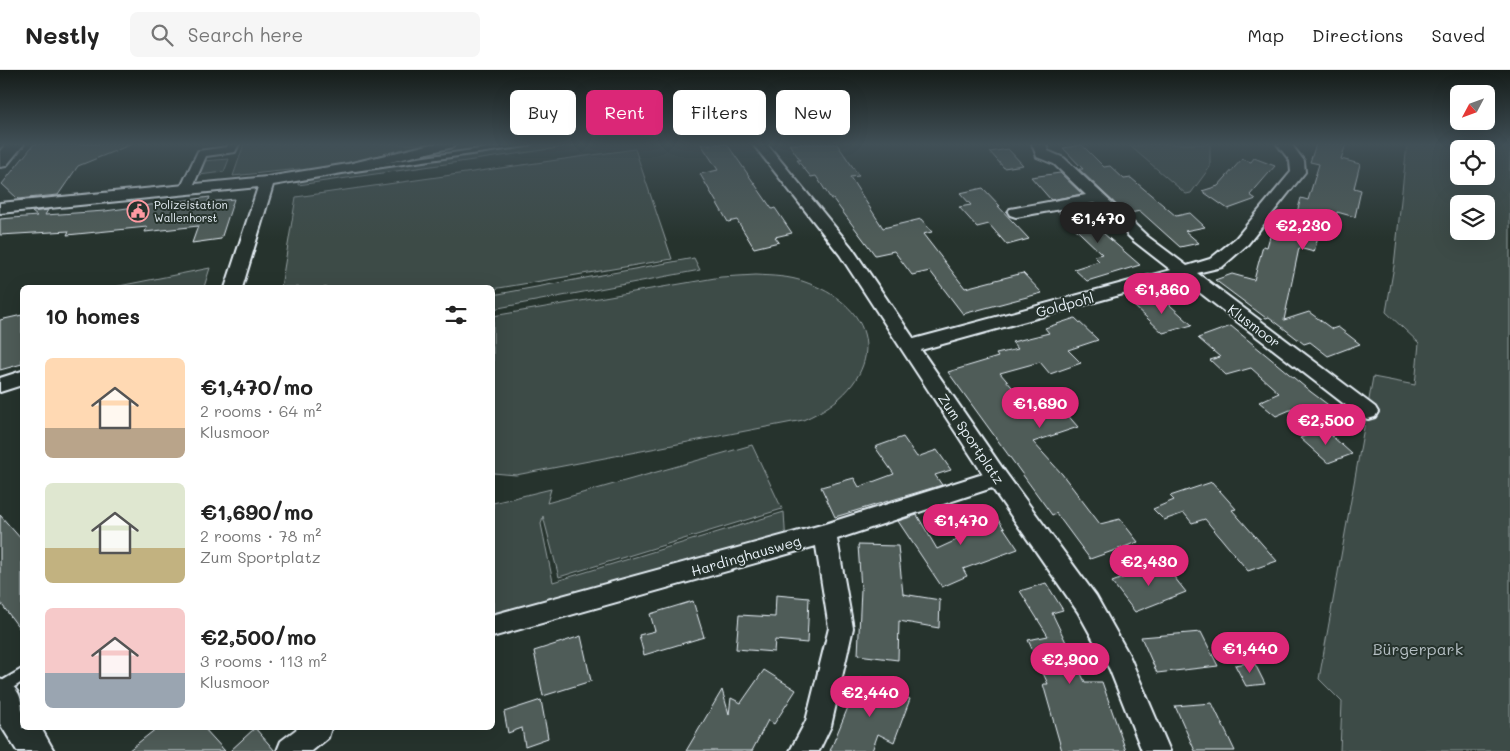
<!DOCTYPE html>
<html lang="en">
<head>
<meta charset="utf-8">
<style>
  :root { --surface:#fff; --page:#f6f6f6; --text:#222; --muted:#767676; --line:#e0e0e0; --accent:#db2777 }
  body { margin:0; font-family:Mali,sans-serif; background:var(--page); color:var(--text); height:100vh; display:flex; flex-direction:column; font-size:19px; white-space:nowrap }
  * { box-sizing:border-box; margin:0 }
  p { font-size:16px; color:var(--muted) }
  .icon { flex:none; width:28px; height:28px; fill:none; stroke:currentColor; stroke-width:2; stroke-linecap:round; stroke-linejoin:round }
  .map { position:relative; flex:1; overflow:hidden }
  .side { position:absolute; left:20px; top:215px; width:475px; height:445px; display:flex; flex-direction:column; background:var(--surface); border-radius:8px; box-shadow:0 5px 20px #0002 }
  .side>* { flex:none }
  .top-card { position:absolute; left:510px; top:20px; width:475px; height:45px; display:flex; gap:10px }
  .needle { width:32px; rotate:229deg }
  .tools { position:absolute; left:1450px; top:15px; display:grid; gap:10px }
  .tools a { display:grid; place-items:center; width:45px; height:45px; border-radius:8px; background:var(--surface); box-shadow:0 5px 20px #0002; font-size:25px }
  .price { position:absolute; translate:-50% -42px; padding:0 11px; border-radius:18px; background:var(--accent); color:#fff; font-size:16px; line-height:32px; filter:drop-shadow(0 1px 2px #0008) }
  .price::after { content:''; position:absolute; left:50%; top:30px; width:15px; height:11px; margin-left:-8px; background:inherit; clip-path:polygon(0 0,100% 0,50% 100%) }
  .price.current { background:#222; color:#fff }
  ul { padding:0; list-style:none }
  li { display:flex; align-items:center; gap:15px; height:125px; padding:0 25px }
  li span { display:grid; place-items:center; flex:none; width:140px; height:100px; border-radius:8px; color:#555 }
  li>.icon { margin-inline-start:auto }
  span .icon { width:60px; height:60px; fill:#fffc; stroke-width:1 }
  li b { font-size:21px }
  h2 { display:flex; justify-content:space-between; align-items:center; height:60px; padding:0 25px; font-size:21px }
  .chip { padding:0 18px; border-radius:8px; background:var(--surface); box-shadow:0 5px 20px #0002; font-size:18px; line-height:45px }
  .chip.current { background:var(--accent); color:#fff }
  header { display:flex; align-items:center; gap:30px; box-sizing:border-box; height:70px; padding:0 25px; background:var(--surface); border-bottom:1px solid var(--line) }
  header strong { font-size:24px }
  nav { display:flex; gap:28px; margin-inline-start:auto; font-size:18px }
  .search { width:350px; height:45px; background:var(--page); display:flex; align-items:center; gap:12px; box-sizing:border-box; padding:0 18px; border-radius:8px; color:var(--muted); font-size:19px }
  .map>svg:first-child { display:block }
</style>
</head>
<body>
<header>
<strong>Nestly</strong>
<div class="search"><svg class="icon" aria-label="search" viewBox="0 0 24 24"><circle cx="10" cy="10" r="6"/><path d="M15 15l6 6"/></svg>Search here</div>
<nav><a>Map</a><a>Directions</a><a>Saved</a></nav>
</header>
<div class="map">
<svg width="1510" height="681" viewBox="0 0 1510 681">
  <rect width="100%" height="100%" fill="#26332d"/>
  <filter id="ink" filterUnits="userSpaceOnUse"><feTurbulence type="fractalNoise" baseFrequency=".02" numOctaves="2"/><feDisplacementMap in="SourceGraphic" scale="10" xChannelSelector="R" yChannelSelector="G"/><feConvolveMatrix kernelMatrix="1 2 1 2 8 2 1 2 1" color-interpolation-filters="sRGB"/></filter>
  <g filter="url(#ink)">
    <path fill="#3e4b47" stroke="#939ea0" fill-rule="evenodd" d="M244,74H586L298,115L300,99L233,106Z
      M1160,74H1210V97L1191,123L1186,124L1130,76Z
      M1407,74H1510V681H1340L1342,632L1319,609L1373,307L1415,315L1419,273L1386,242L1394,196ZM1459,79H1486V106H1459ZM1459,134H1486V161H1459Z
      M635,79L672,189L493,219L281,217L296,127Z
      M229,89L224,102L199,105L203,91Z
      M694,188L700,200L493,239V225Z
      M210,198L204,217H114Z
      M756,205C773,206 789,206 805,212C891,242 882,317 803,350L516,405L493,403V246L721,207Z
      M752,375L782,439L559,507L543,446L541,454L553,512L784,442L786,475L493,556V433L551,419L547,433Z"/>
    <path fill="#505c59" stroke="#e8f1f8" d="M34,74H132L78,96L58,125L18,129L2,114Z
      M701,74H727L772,139L775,138L792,163L775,167L779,172L754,178L737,150L728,152L700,104L718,100Z
      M789,74H837L859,106L850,107L883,158L921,149L932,162L923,164L965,218L1023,203L1042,223L963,244L930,201L912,205L894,181L875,185L833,129H831L816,106L811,107L797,90H800Z
      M1316,74H1346L1341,89L1360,94L1354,118L1361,120L1355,147L1337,142L1333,156L1322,153L1314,182L1299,178L1284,250L1309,242L1332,259L1338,257L1360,274L1328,286L1310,272L1304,274L1269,247L1266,248L1215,210L1232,204L1254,210L1263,176L1267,177L1271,163L1280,166L1286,148L1294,153L1301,128L1308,130L1319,94L1310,92Z
      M1082,75L1104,97L1110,96L1124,109L1131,108L1176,146L1190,143L1205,157L1185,161L1199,173L1180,177L1140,141L1126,144L1079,99H1083L1063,78Z
      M1008,79L1023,95L1004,98L990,82Z
      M1254,88L1275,96L1250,125L1256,129L1228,139L1202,121L1218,116L1242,89L1251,92Z
      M1060,103L1082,124L1051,130L1031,107Z
      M983,118L1000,136H998L1029,169L1007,175L989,154L977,157L959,137L971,135L960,123Z
      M210,127L208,132L234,129L221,169L192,173L198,156L145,162L147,157L67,165L69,161L0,165V149L37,146L32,142L48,140L45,145L105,141Z
      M1093,135L1107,148L1101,150L1113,160L1103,163L1140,195L1087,211L1074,199L1099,191L1094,186L1102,184L1059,143Z
      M1161,227L1192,255L1163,263L1133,235Z
      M22,245V294L0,300V250Z
      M1075,248L1098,270L1068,280L1081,293L1050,304L1040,292L1000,303L1034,343L1059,335L1078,357L1033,372L1062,404L1100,454L1120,449L1138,472L1090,489L1056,443L1052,445L948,302L998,287L996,284L1018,279L1012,272L1049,263L1045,258Z
      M1231,256L1311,322L1343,346L1321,356L1297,337L1276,346L1259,332L1279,323L1251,298L1226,305L1210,290L1220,287L1198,268Z
      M1324,359L1352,384L1328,393L1300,368Z
      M903,367L917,387L937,380L951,400L935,405L942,415L835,447L821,417L854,408L859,417L894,404L875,377Z
      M1212,412L1236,439L1232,440L1277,491L1248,501L1205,449L1192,453L1184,443L1164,450L1153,439L1174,430L1170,426Z
      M991,439L1018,479L963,499L967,506L942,517L898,451L917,445L937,479L972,463L962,449Z
      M0,445L22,470V562L0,532Z
      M858,475L898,476L903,524L940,530L939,558L899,551L898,590L858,585L861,519Z
      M1163,493L1186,522L1135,542L1112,512Z
      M1046,513L1063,540L1052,543L1085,612H1102L1126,681H1062L1043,614H1048L1028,570L1048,566L1020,521Z
      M776,525L809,528L807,573L775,570L774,582L736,579L739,545L775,547Z
      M693,531L704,567L644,585L639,565L655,561L650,544Z
      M1201,562L1218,596L1157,603L1141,567Z
      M581,566L591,611L543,626L534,581Z
      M1254,592L1265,614L1246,616L1235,595Z
      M764,600L796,620L774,654L768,650L752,681H686L722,620L729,644L731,628L741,633Z
      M860,608L910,629L894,672L878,664L872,681H830Z
      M541,630L548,668L525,676L522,658L508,663L504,642Z
      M1212,633L1235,681H1195L1175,636Z
      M157,658H204L225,681H128Z
      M255,658L275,681H230Z"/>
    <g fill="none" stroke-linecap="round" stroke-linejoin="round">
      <g stroke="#e8f1f8" stroke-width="4">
        <path id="service" d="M515,74H531L527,76L355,101L351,99L355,97Z
          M22,599V612L0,626V612Z"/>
      </g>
      <g stroke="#e8f1f8" stroke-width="4">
        <path id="pedestrian" d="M229,74H239L235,82L206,86L191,121L185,124L181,123L179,121L198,81L227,77Z"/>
      </g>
      <g stroke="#e8f1f8" stroke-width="4">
        <path id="minor" d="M432,74H455L453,77L348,102L273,115L242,218H225L258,117L0,143V133L267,107L348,94Z
          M753,74H767L852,178L914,269L1171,200L1135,172L1094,133L1016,147L1010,145L1008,142L1010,139L1086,125L1054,94L1037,87L1032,74H1046L1048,81L1064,88L1147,166L1187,196L1210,189L1236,168L1291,102L1290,91L1277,74H1291L1304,91L1305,102L1248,174L1222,197L1197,203L1375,337L1378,342L1375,347L1368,349L1361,347L1181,208L921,280L1005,402L1096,526L1129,585L1170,681H1142L1110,600L1078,542L992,418L837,469L853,558L831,656L819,681H790L806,651L829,558L816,476L492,567V545L825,454L983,404L840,185Z
          M22,301V315L0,322V308Z
          M298,658H331L328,668L312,681H277L281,671Z"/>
      </g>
      <g stroke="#e8f1f8" stroke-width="4">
        <path id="tertiary" d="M6,74H24L6,96L0,97V81Z
          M0,609C25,619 22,634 22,658H41L54,681H17L0,654Z"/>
      </g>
      <use href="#service" fill="#26332d" fill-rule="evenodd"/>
      <use href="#pedestrian" fill="#26332d" fill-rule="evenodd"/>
      <use href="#minor" fill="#26332d" fill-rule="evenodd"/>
      <use href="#tertiary" fill="#26332d" fill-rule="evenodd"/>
    </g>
  </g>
  <linearGradient id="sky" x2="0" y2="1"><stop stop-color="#151c19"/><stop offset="0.44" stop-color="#415057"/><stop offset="1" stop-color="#415057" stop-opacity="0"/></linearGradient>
  <rect width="1510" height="169" fill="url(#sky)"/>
  <defs>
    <g id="civic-ring" transform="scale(1.125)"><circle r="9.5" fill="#26332d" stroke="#ff9aa2" stroke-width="1.5"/><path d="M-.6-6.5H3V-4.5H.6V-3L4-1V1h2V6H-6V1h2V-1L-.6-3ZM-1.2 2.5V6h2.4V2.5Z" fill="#ff9aa2"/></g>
  </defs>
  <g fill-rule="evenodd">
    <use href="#civic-ring" x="138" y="141"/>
  </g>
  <g text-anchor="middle" stroke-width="4" stroke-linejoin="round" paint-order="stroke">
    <g font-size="11" fill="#e8f1f8" stroke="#26332d" text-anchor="start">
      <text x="154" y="139">Polizeistation<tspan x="154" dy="13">Wallenhorst</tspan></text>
    </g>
    <g font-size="14" fill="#e8f1f8" stroke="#26332d">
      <text transform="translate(1065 235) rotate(-15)" y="5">Goldpohl</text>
      <text transform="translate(1254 256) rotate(37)" y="5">Klusmoor</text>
      <text transform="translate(971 369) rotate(56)" y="5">Zum Sportplatz</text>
      <text transform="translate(746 486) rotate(-16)" y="5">Hardinghausweg</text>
    </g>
    <g font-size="16" fill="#b5bfc3" stroke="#26332d">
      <text x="1418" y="585">Bürgerpark</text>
    </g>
  </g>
</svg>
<div class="tools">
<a><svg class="needle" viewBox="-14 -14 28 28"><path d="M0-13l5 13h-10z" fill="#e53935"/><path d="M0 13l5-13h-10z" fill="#767676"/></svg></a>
<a><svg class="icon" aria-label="locate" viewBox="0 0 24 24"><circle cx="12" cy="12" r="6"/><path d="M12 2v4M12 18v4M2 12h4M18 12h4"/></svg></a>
<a><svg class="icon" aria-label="layers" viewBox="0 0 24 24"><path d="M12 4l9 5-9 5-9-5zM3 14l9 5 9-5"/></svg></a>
</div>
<b class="price current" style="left:1098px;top:174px">€1,470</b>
<b class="price" style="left:1303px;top:181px">€2,230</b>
<b class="price" style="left:1162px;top:245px">€1,860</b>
<b class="price" style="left:1040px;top:359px">€1,690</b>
<b class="price" style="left:1326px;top:376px">€2,500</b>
<b class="price" style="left:961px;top:476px">€1,470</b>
<b class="price" style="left:1149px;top:517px">€2,430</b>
<b class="price" style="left:1250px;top:604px">€1,440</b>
<b class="price" style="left:1070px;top:615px">€2,900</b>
<b class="price" style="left:870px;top:648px">€2,440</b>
<div class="top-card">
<a class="chip">Buy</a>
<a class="chip current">Rent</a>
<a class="chip">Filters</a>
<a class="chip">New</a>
</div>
<section class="side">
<h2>10 homes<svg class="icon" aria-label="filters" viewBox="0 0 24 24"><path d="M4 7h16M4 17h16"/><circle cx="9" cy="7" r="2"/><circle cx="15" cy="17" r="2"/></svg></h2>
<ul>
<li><span style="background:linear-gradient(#ffd9b3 70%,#b9a48a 0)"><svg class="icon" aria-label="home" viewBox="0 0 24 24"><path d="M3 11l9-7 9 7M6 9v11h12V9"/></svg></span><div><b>€1,470/mo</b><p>2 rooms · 64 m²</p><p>Klusmoor</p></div></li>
<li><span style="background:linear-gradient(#dfe7d0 65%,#c2b280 0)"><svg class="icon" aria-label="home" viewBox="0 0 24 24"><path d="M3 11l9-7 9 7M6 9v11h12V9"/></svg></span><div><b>€1,690/mo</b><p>2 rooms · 78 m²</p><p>Zum Sportplatz</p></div></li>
<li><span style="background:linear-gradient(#f6c9c9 65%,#9aa5b1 0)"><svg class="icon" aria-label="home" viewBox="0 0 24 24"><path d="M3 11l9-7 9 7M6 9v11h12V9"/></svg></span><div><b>€2,500/mo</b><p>3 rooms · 113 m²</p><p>Klusmoor</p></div></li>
</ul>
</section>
</div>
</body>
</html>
